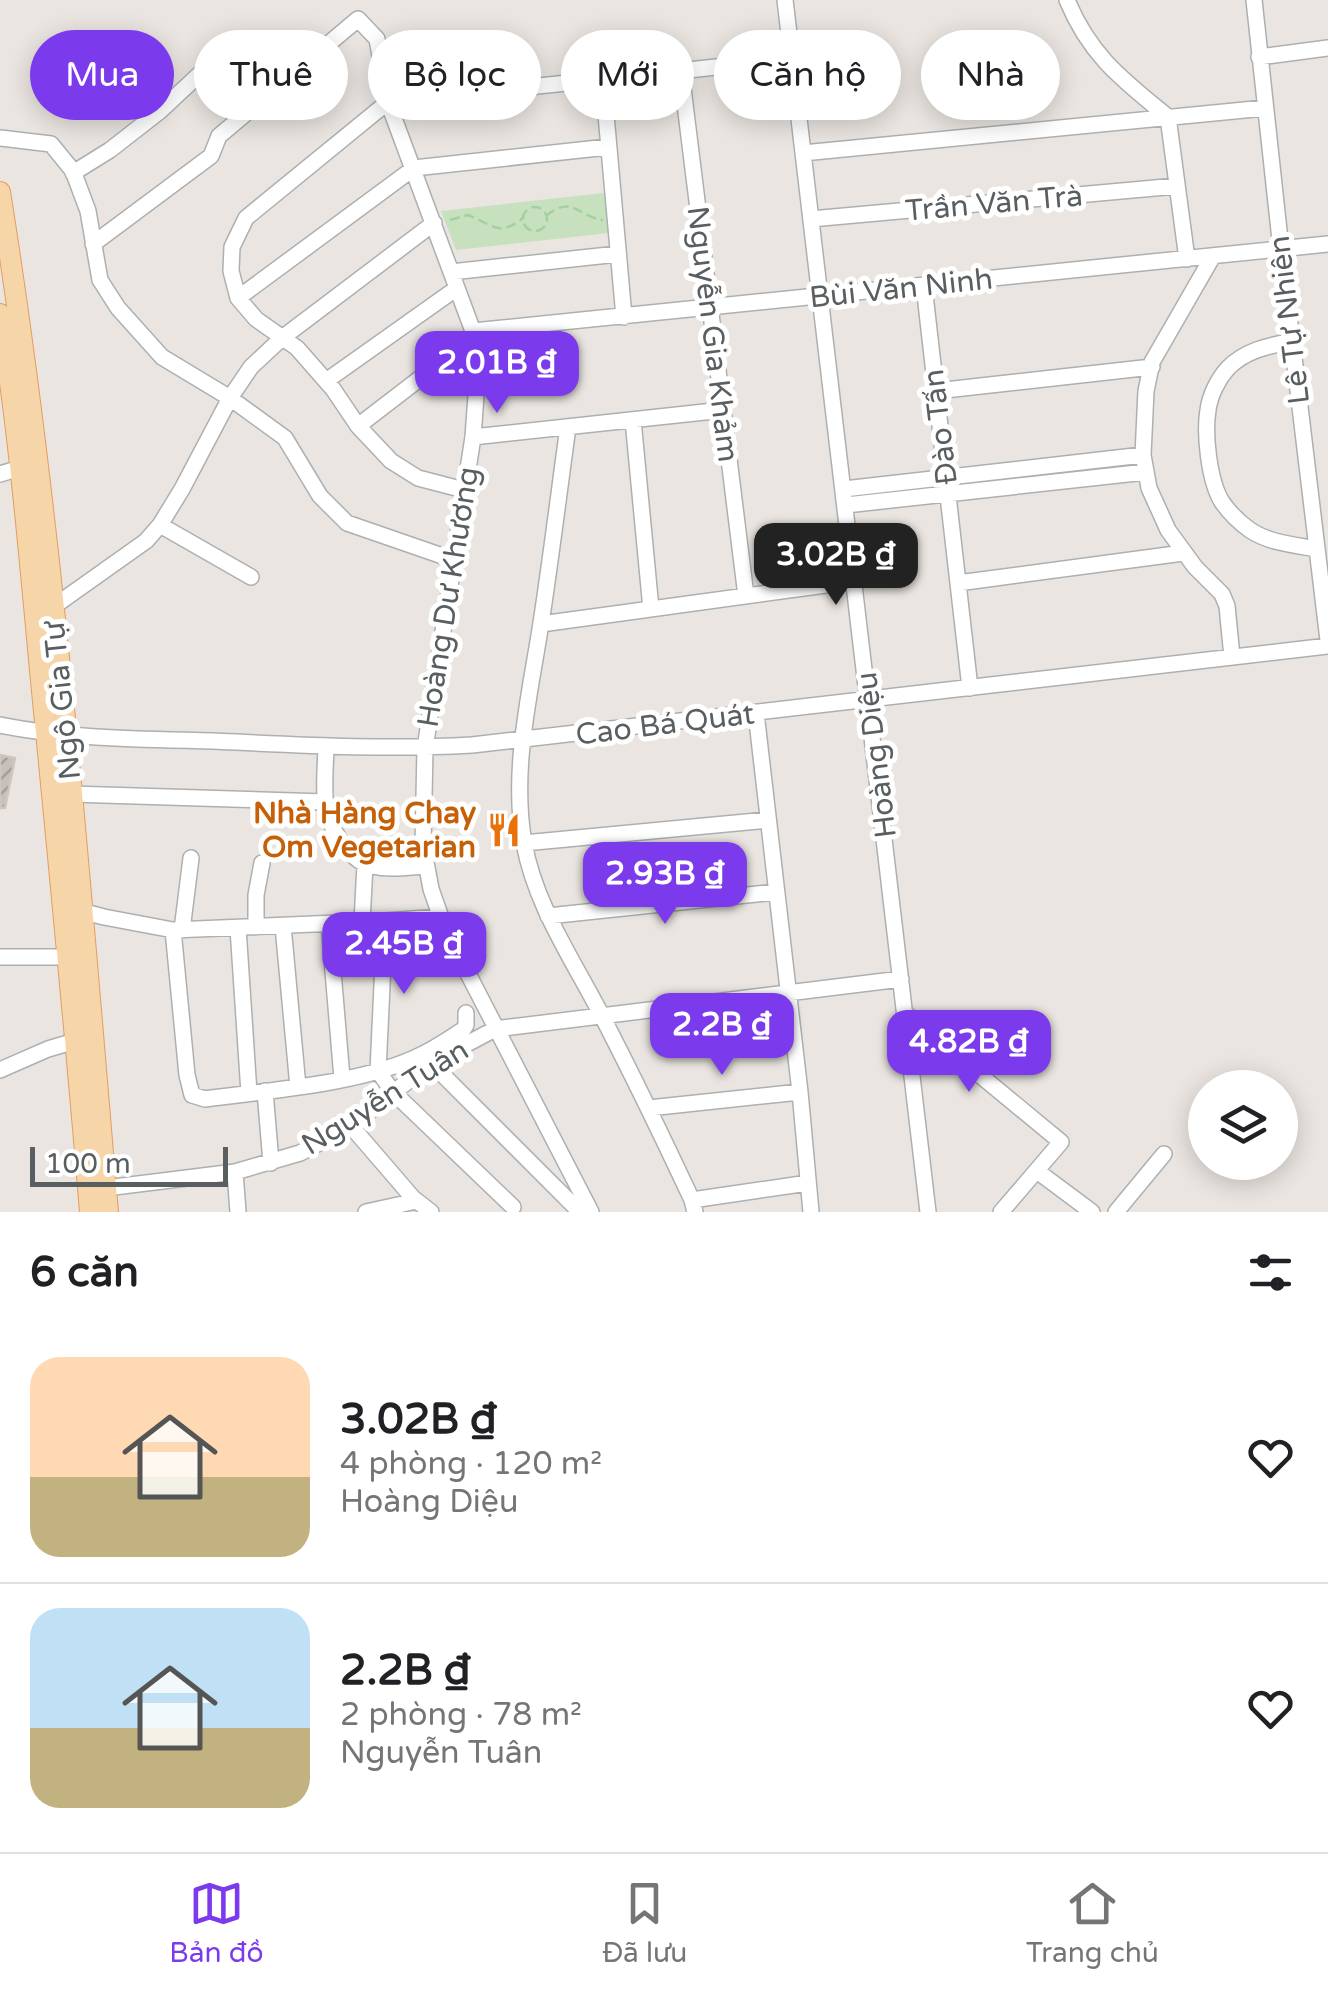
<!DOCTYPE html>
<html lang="vi">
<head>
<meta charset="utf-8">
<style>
  :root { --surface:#fff; --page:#f6f6f6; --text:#202124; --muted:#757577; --line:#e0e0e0; --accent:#7c3aed }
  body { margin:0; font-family:"Varela Round",sans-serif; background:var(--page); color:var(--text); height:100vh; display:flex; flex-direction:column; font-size:38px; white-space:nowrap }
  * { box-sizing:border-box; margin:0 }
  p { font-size:32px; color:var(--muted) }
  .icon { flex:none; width:55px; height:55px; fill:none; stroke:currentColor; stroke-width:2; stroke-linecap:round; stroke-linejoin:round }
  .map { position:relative; height:1212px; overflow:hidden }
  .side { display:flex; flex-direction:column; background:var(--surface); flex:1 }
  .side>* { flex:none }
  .top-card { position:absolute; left:30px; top:30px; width:1270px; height:90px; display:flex; gap:20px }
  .tools { position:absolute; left:1188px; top:1070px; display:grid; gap:20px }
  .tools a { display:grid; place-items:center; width:110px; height:110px; border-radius:50%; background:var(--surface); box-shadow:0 5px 25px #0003; font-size:50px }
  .scale { position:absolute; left:30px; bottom:25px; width:198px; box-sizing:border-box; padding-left:10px; border:5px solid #595e60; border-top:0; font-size:28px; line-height:35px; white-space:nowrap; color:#595e60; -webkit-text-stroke:8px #fff; paint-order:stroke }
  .price { position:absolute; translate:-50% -85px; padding:0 22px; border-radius:20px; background:var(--accent); color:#fff; font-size:32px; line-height:65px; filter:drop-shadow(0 2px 5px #0008) }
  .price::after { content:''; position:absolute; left:50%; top:60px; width:30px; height:22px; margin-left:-15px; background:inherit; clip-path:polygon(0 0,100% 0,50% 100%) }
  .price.active { background:#222; color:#fff }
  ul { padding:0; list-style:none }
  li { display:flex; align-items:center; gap:30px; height:250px; padding:0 30px }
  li+li { border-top:2px solid var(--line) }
  li span { display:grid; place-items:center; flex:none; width:280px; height:200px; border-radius:30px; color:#555 }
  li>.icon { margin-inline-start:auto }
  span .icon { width:120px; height:120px; fill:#fffc; stroke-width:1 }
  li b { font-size:42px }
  h2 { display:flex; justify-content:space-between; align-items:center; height:120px; padding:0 30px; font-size:42px }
  .chip { padding:0 35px; border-radius:45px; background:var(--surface); box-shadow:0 5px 25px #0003; font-size:35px; line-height:90px }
  .chip.active { background:var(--accent); color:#fff }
  .dock { display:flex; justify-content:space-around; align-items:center; height:140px; border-top:2px solid var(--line); background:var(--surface); font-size:28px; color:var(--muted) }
  .dock a { display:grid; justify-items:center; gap:5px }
  .dock .active { color:var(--accent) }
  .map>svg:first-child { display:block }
</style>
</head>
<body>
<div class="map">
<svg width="1328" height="1212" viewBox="0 0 1328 1212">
  <defs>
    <pattern id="building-hatch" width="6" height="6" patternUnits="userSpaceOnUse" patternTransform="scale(2.5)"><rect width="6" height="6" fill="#c6c0bd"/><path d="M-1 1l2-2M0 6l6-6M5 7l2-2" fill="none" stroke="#a49f9d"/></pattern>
  </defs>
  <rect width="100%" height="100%" fill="#eae5e0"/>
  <path fill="#c7e0be" d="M604,193L609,233L456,250L441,211Z"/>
  <path fill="url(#building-hatch)" stroke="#cec6bf" stroke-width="2.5" d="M0,755L15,758L5,808H0Z"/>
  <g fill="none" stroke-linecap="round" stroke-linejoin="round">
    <g stroke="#acb0b2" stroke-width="18">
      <path id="minor" d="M785,0L928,1212
        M1067,0C1090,56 1123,80 1168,117L1187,259
        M1254,0L1281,249L1328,640
        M1259,57L1328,48
        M681,72L746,596
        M603,81L624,317
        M0,138L51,144L73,171L88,211L100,280L118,308L162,357L230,398L285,438L320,496L347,523L454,560
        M803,153L1265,108
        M73,173L110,150L160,111L234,42
        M811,219L1177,186
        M93,244L211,156L219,136L358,19L377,39L388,102L477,342L479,355L473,437L425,748L423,846L431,889L445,929L591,1212
        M1213,256L1152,362L1146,391L1143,455L1149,488L1168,530L1195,567L1222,594L1227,606L1232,657
        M451,272L618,254
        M924,286L970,688
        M238,298L414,168L608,147
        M473,331L1328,244
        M1292,341C1268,346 1246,350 1228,368C1218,379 1210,395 1208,410C1204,434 1209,481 1222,502C1229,512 1240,523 1250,530C1269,543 1295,545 1317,549
        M326,381L457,288
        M936,391L1152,367
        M633,420L651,609
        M358,426L427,373L477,342
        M568,427C559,492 551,558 541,623C530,695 511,769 524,843C535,905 573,960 602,1016C633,1076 663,1138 692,1200L695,1212
        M473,437L723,410
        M0,474L20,468
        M844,489L1143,455
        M464,490L418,478L391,461L358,426L333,389L297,348L256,319L238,298L231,271L232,247L246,218L388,102L791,59
        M846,505L1146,472
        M160,525L251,577
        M958,583L1183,553
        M53,607L146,541L160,525L182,489L230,398L251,367L282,338L434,223
        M541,624L855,581
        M756,713L800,1092L811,1212
        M0,725C70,739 141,739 213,741C299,745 385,750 472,745L1328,646
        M326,746C325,787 318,816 347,849C354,858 361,864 372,866C390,870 409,867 426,866
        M71,794L325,802
        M524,843L768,820
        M81,911L104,917L173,930L385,921L440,917
        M548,916L776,892
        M362,922L365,864
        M329,924L342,1078
        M283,926L298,1087
        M256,927V895L262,863
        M238,928L249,1093
        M173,930L187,1075L192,1095L205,1099C271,1090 364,1084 423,1054C437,1047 450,1038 463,1030L466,1025V1013
        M182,930L191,858
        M0,957H68
        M906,1014L1061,1142L1001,1212
        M431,1063L580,1212
        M0,1070L48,1049L75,1041
        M378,1071L393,1092L513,1207
        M378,1071L385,921
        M265,1091L271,1163
        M649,1108L800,1092
        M351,1126L413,1198L431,1212
        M1037,1171L1092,1212
        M235,1172L238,1212
        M106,1188L235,1172L300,1153L351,1126L431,1063L495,1029L901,979
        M692,1200L808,1183
        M366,1212L416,1201
        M1116,1212L1164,1154"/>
    </g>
    <g stroke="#e29d61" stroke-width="22">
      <path id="major" d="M0,192C54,530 79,872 108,1212
        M0,314C20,439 30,565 42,691C59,865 76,1038 90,1212"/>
    </g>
    <path stroke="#a3d0a3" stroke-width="2.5" stroke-dasharray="10 5" stroke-linecap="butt" d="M523 219a12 12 0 1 1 24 0a12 12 0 1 1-24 0Z
      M546,216C573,194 578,217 603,220
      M450,220L468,215C492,224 498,238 523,218"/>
    <use href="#minor" stroke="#fff" stroke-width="15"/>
    <use href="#major" stroke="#f6d6a9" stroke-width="20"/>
  </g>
  <defs>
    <g id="restaurant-bare" transform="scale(2.7)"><path d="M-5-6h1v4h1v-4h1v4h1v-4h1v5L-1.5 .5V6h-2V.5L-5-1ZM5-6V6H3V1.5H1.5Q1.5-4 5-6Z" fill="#e8710a" stroke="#fff" stroke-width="2.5" paint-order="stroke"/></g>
  </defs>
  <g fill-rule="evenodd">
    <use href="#restaurant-bare" x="504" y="830"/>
  </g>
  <g text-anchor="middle" stroke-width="10" stroke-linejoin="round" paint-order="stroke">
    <g font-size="30" fill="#595e60" stroke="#fff">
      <text transform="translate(994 203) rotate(-5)" y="10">Trần Văn Trà</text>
      <text transform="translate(901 288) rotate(-6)" y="10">Bùi Văn Ninh</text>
      <text transform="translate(1289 320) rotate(-97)" y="10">Lê Tự Nhiên</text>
      <text transform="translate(713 334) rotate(83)" y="10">Nguyễn Gia Khảm</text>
      <text transform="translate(940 427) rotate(-97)" y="10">Đào Tấn</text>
      <text transform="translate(448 597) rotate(-81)" y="10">Hoàng Dư Khương</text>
      <text transform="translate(62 701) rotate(-96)" y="10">Ngô Gia Tự</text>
      <text transform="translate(665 724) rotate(-7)" y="10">Cao Bá Quát</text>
      <text transform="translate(876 755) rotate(-97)" y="10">Hoàng Diệu</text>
      <text transform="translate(385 1097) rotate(-32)" y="10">Nguyễn Tuân</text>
    </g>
    <g font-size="30" font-weight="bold" fill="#c56008" stroke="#fff" text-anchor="end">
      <text x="476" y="823">Nhà Hàng Chay<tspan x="476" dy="34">Om Vegetarian</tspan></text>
    </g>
  </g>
</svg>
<div class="tools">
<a><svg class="icon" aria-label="layers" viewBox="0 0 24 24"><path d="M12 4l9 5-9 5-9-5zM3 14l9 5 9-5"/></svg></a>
</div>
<div class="scale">100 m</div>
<b class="price" style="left:497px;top:416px">2.01B ₫</b>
<b class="price active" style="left:836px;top:608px">3.02B ₫</b>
<b class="price" style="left:665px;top:927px">2.93B ₫</b>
<b class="price" style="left:404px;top:997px">2.45B ₫</b>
<b class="price" style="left:722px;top:1078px">2.2B ₫</b>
<b class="price" style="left:969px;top:1095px">4.82B ₫</b>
<div class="top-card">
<a class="chip active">Mua</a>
<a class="chip">Thuê</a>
<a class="chip">Bộ lọc</a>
<a class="chip">Mới</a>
<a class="chip">Căn hộ</a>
<a class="chip">Nhà</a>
</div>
</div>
<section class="side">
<h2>6 căn<svg class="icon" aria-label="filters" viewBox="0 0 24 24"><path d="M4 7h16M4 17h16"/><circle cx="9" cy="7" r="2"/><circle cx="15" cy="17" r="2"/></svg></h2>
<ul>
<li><span style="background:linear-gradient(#ffd9b3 60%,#c2b280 0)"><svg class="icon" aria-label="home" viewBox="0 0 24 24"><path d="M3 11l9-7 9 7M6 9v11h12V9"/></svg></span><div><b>3.02B ₫</b><p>4 phòng · 120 m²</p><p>Hoàng Diệu</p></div><svg class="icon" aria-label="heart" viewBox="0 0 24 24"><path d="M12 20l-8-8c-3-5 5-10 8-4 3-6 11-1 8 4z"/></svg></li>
<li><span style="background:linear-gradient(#bfe0f5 60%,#c2b280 0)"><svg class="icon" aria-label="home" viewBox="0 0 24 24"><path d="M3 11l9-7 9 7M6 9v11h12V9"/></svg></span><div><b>2.2B ₫</b><p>2 phòng · 78 m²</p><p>Nguyễn Tuân</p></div><svg class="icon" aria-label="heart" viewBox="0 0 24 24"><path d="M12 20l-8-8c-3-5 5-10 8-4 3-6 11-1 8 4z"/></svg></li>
</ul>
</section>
<nav class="dock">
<a class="active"><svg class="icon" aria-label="map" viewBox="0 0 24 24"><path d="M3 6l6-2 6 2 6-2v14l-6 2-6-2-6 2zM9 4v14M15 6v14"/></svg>Bản đồ</a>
<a><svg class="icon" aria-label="saved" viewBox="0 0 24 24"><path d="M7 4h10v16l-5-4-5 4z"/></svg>Đã lưu</a>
<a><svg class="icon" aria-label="home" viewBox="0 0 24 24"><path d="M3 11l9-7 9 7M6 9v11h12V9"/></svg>Trang chủ</a>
</nav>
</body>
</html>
